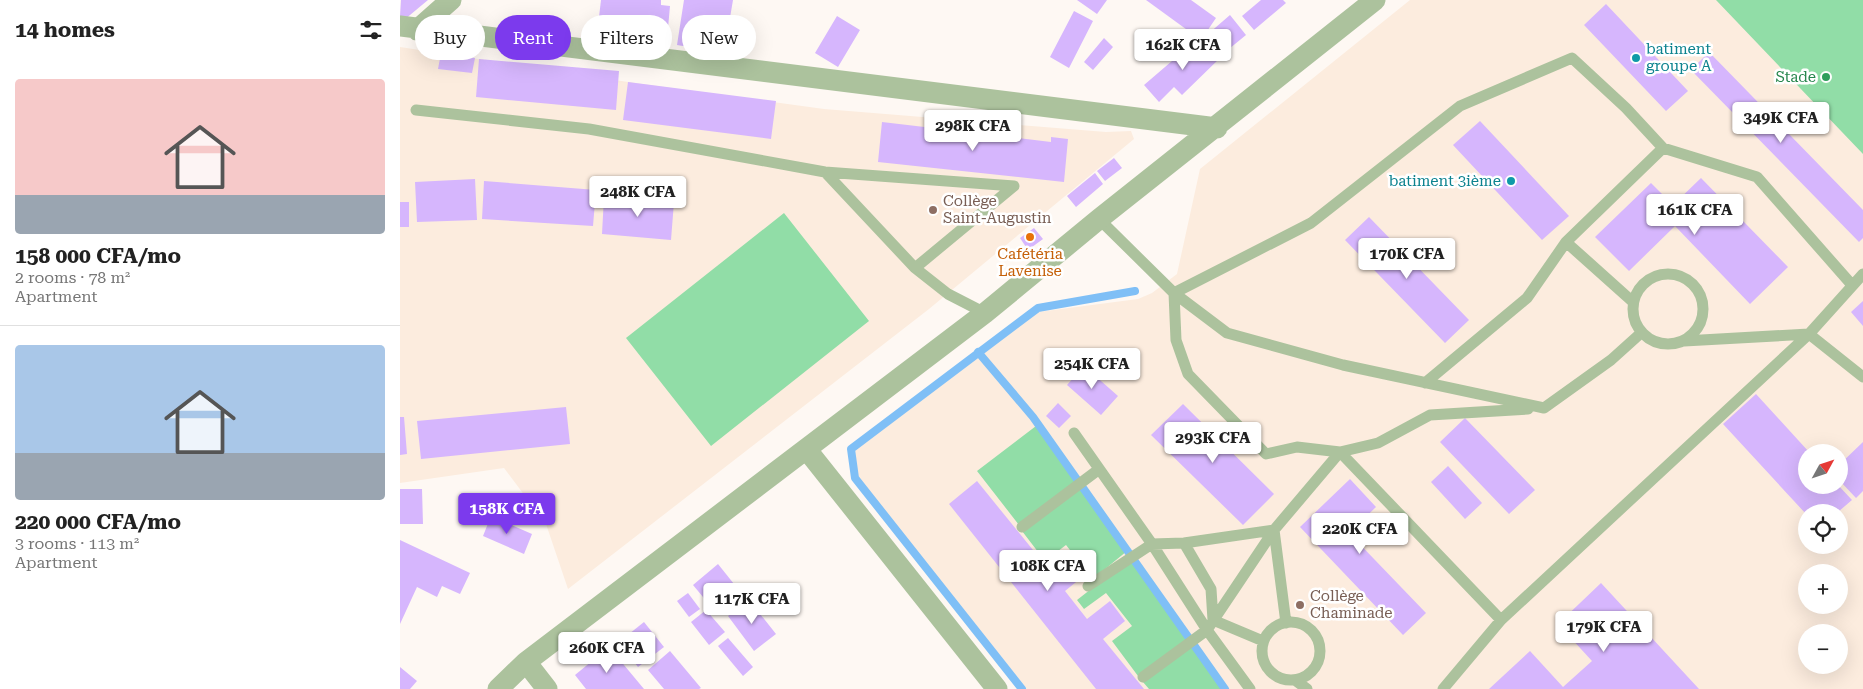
<!DOCTYPE html>
<html lang="en">
<head>
<meta charset="utf-8">
<style>
  :root { --surface:#fff; --page:#f6f6f6; --text:#222; --muted:#767676; --line:#e0e0e0; --accent:#7c3aed }
  body { margin:0; font-family:"Roboto Serif",serif; background:var(--page); color:var(--text); height:100vh; display:flex; flex-direction:column; font-size:19px; white-space:nowrap }
  * { box-sizing:border-box; margin:0 }
  p { font-size:16px; color:var(--muted) }
  .icon { flex:none; width:28px; height:28px; fill:none; stroke:currentColor; stroke-width:2; stroke-linecap:round; stroke-linejoin:round }
  .map { position:relative; flex:1; overflow:hidden }
  .drawer { display:flex; flex-direction:column; background:var(--surface); width:400px }
  .drawer>* { flex:none }
  .guide { position:absolute; left:15px; top:15px; width:475px; height:45px; display:flex; gap:10px }
  .needle { width:32px; rotate:50deg }
  .fabs { position:absolute; left:1398px; top:444px; display:grid; gap:10px }
  .fabs a { display:grid; place-items:center; width:50px; height:50px; border-radius:50%; background:var(--surface); box-shadow:0 5px 20px #0002; font-size:25px }
  .price { position:absolute; translate:-50% -42px; padding:0 11px; border-radius:5px; background:#fff; color:#222; font-size:16px; line-height:32px; filter:drop-shadow(0 1px 2px #0008) }
  .price::after { content:''; position:absolute; left:50%; top:30px; width:15px; height:11px; margin-left:-8px; background:inherit; clip-path:polygon(0 0,100% 0,50% 100%) }
  .price.on { background:var(--accent); color:#fff }
  ul { padding:0; list-style:none }
  li { display:grid; align-content:center; gap:10px; height:265px; padding:0 15px }
  li+li { border-top:1px solid var(--line) }
  li span { display:grid; place-items:center; height:155px; border-radius:5px; color:#555 }
  li>.icon { margin-inline-start:auto }
  span .icon { width:90px; height:90px; fill:#fffc; stroke-width:1 }
  li b { font-size:21px }
  h2 { display:flex; justify-content:space-between; align-items:center; height:60px; padding:0 15px; font-size:21px }
  .chip { padding:0 18px; border-radius:22px; background:var(--surface); box-shadow:0 5px 20px #0002; font-size:18px; line-height:45px }
  .chip.on { background:var(--accent); color:#fff }
  main { display:flex; flex:1; min-height:0 }
  .map>svg:first-child { display:block }
</style>
</head>
<body>
<main>
<section class="drawer">
<h2>14 homes<svg class="icon" aria-label="filters" viewBox="0 0 24 24"><path d="M4 7h16M4 17h16"/><circle cx="9" cy="7" r="2"/><circle cx="15" cy="17" r="2"/></svg></h2>
<ul>
<li><span style="background:linear-gradient(#f6c9c9 75%,#9aa5b1 0)"><svg class="icon" aria-label="home" viewBox="0 0 24 24"><path d="M3 11l9-7 9 7M6 9v11h12V9"/></svg></span><div><b>158 000 CFA/mo</b><p>2 rooms · 78 m²</p><p>Apartment</p></div></li>
<li><span style="background:linear-gradient(#a9c7e8 70%,#9aa5b1 0)"><svg class="icon" aria-label="home" viewBox="0 0 24 24"><path d="M3 11l9-7 9 7M6 9v11h12V9"/></svg></span><div><b>220 000 CFA/mo</b><p>3 rooms · 113 m²</p><p>Apartment</p></div></li>
</ul>
</section>
<div class="map">
<svg width="1463" height="689" viewBox="0 0 1463 689">
  <rect width="100%" height="100%" fill="#fef8f3"/>
  <path fill="#fcecde" fill-rule="evenodd" d="M1010,0H1463V689H627L458,477L455,450L638,312L738,299L752,293L777,274L800,169ZM1406,452H1439V485H1406ZM1406,512H1439V545H1406ZM1406,572H1439V605H1406ZM1406,632H1439V665H1406Z
    M0,47L228,82L424,109L706,132L731,131L734,139L529,309L168,589L146,524L104,468L0,483Z"/>
  <path fill="#91dda7" d="M1316,0H1463V154Z
    M384,213L469,321L311,446L226,338Z
    M636,426L677,481L619,525L577,471Z
    M681,486L727,551L693,579L666,545L645,561L622,531Z
    M732,557L788,640L738,676L712,641L732,626L706,593L684,609L677,600Z
    M792,646L821,689H749L743,682Z"/>
  <g fill="none" stroke-linecap="round" stroke-linejoin="round">
    <path stroke="#7fbff6" stroke-width="8" d="M578,352L633,417L825,689
      M622,689L455,478L451,449L638,308L735,291"/>
  </g>
  <path fill="#d6b6fd" d="M1,0H28L4,20L0,16Z
    M201,0H261V5L270,6L266,50L252,49L254,33L244,31L245,22L199,17Z
    M284,0H333L324,53L277,45Z
    M677,0H707L697,14Z
    M746,0H791L816,18L801,40Z
    M861,0H883L886,3L854,30L842,16Z
    M1206,4L1288,91L1266,111L1184,25Z
    M674,11L693,21L669,68L650,57Z
    M830,15L846,35L824,53L808,34Z
    M437,16L460,30L438,67L415,53Z
    M704,38L713,47L693,70L684,62Z
    M804,41L820,58L782,95L774,87L759,102L744,85L786,49L788,51L797,42L800,44Z
    M1309,52L1463,210V238L1459,242L1291,70Z
    M41,53L75,58L72,73L38,69Z
    M79,59L219,71L216,110L76,97Z
    M228,82L376,101L371,139L223,120Z
    M1080,121L1169,216L1142,240L1053,145Z
    M482,122L651,142V137L668,139L664,182L478,162Z
    M714,158L722,168L705,181L697,171Z
    M695,173L703,184L676,207L667,196Z
    M1301,178L1388,267L1350,304L1275,226L1229,271L1195,237L1251,183L1273,205Z
    M75,179L77,220L17,222L15,182Z
    M84,181L196,190L193,226L82,219Z
    M204,197L274,202L271,240L202,234Z
    M0,202H9V227H0Z
    M969,217L1069,320L1045,343L945,240Z
    M634,228L643,239L628,250L620,238Z
    M1463,301V326L1451,312Z
    M684,366L718,396L701,415L667,385Z
    M1356,394L1409,452H1406V485H1438L1452,500L1438,512H1406V514L1323,424Z
    M658,403L671,416L659,428L646,416Z
    M783,404L874,494L843,525L751,435Z
    M166,407L170,444L21,459L17,421Z
    M0,417H4L7,454L0,455Z
    M1065,418L1135,490L1109,514L1040,442Z
    M1463,442V491L1456,498L1439,480V465Z
    M1048,466L1082,503L1065,519L1031,482Z
    M950,479L976,507L949,533L1026,613L1003,635L900,527Z
    M577,481L650,571L670,554L686,574L665,591L687,619L710,601L725,621L703,639L744,689H696L549,504Z
    M0,489H22L23,524H0Z
    M91,516L132,534L124,554L83,536Z
    M0,540L70,573L60,594L42,586L37,597L17,587L0,624Z
    M318,564L338,589L313,609L293,585Z
    M1201,583L1299,689H1089L1130,651L1163,687L1192,661L1158,624Z
    M288,593L300,609L289,617L277,601Z
    M349,600L376,634L354,651L328,616Z
    M306,610L325,632L309,645L291,622Z
    M244,622L264,647L238,667L219,642Z
    M328,638L353,667L343,676L318,646Z
    M209,647L244,689H186L175,675Z
    M270,651L301,688L299,689H264L248,670Z
    M0,667L17,681L10,689H0Z"/>
  <g fill="none" stroke-linecap="round" stroke-linejoin="round">
    <path stroke="#acc29d" stroke-width="11" d="M16,110L189,129L425,172L614,186
      M425,172L515,268L548,294L585,313
      M699,219L774,293L911,223L1060,106L1172,58L1226,108L1263,148L1357,177L1452,285
      M515,268L614,186
      M1233 309a35 35 0 1 1 70 0a35 35 0 1 1-70 0Z
      M1233,302L1166,242L1263,148
      M1284,341L1409,334L1463,274
      M1025,383L1127,298L1166,242
      M674,433L752,544L807,630L850,689
      M622,527L698,470
      M784,543L811,589L813,620L863,641
      M688,586L752,544L784,543L874,530L886,623
      M1101,620L940,452L897,447L866,454L788,374L776,340L774,293L827,333L943,365L1144,408L1211,360L1241,333
      M862 651a29 29 0 1 1 58 0a29 29 0 1 1-58 0Z
      M743,677L807,630L874,530L940,452L978,443L1030,415L1128,409
      M895,680L907,689
      M1043,689L1101,620L1409,334L1463,377"/>
    <path stroke="#acc29d" stroke-width="21" d="M0,26L817,128
      M17,30L51,0
      M407,450L597,689
      M126,662L147,689
      M98,689L126,662L585,313L699,219L975,0"/>
  </g>
  <g fill="#0f9aa8" stroke="#fff" stroke-width="2">
    <circle cx="1236" cy="58" r="5"/>
    <circle cx="1111" cy="181" r="5"/>
  </g>
  <circle fill="#2e9e5b" stroke="#fff" stroke-width="2" cx="1426" cy="77" r="5"/>
  <g fill="#8d6e63" stroke="#fff" stroke-width="2">
    <circle cx="533" cy="210" r="5"/>
    <circle cx="900" cy="605" r="5"/>
  </g>
  <circle fill="#e8710a" stroke="#fff" stroke-width="2" cx="630" cy="237" r="5"/>
  <g text-anchor="middle" stroke-width="5" stroke-linejoin="round" paint-order="stroke">
    <g font-size="15" fill="#0d838f" stroke="#fff" text-anchor="start">
      <text x="1246" y="54">batiment<tspan x="1246" dy="17">groupe A</tspan></text>
      <text x="1101" y="186" text-anchor="end">batiment 3ième</text>
    </g>
    <g font-size="15" fill="#27864d" stroke="#fff" text-anchor="end">
      <text x="1416" y="82">Stade</text>
    </g>
    <g font-size="15" fill="#785e54" stroke="#fff" text-anchor="start">
      <text x="543" y="206">Collège<tspan x="543" dy="17">Saint-Augustin</tspan></text>
      <text x="910" y="601">Collège<tspan x="910" dy="17">Chaminade</tspan></text>
    </g>
    <g font-size="15" fill="#c56008" stroke="#fff">
      <text x="630" y="259">Cafétéria<tspan x="630" dy="17">Lavenise</tspan></text>
    </g>
  </g>
</svg>
<div class="fabs">
<a><svg class="needle" viewBox="-14 -14 28 28"><path d="M0-13l5 13h-10z" fill="#e53935"/><path d="M0 13l5-13h-10z" fill="#767676"/></svg></a>
<a><svg class="icon" aria-label="locate" viewBox="0 0 24 24"><circle cx="12" cy="12" r="6"/><path d="M12 2v4M12 18v4M2 12h4M18 12h4"/></svg></a>
<a>+</a>
<a>−</a>
</div>
<b class="price" style="left:783px;top:71px">162K CFA</b>
<b class="price" style="left:1381px;top:144px">349K CFA</b>
<b class="price" style="left:573px;top:152px">298K CFA</b>
<b class="price" style="left:238px;top:218px">248K CFA</b>
<b class="price" style="left:1295px;top:236px">161K CFA</b>
<b class="price" style="left:1007px;top:280px">170K CFA</b>
<b class="price" style="left:692px;top:390px">254K CFA</b>
<b class="price" style="left:813px;top:464px">293K CFA</b>
<b class="price on" style="left:107px;top:535px">158K CFA</b>
<b class="price" style="left:960px;top:555px">220K CFA</b>
<b class="price" style="left:648px;top:592px">108K CFA</b>
<b class="price" style="left:352px;top:625px">117K CFA</b>
<b class="price" style="left:1204px;top:653px">179K CFA</b>
<b class="price" style="left:207px;top:674px">260K CFA</b>
<div class="guide">
<a class="chip">Buy</a>
<a class="chip on">Rent</a>
<a class="chip">Filters</a>
<a class="chip">New</a>
</div>
</div>
</main>
</body>
</html>
